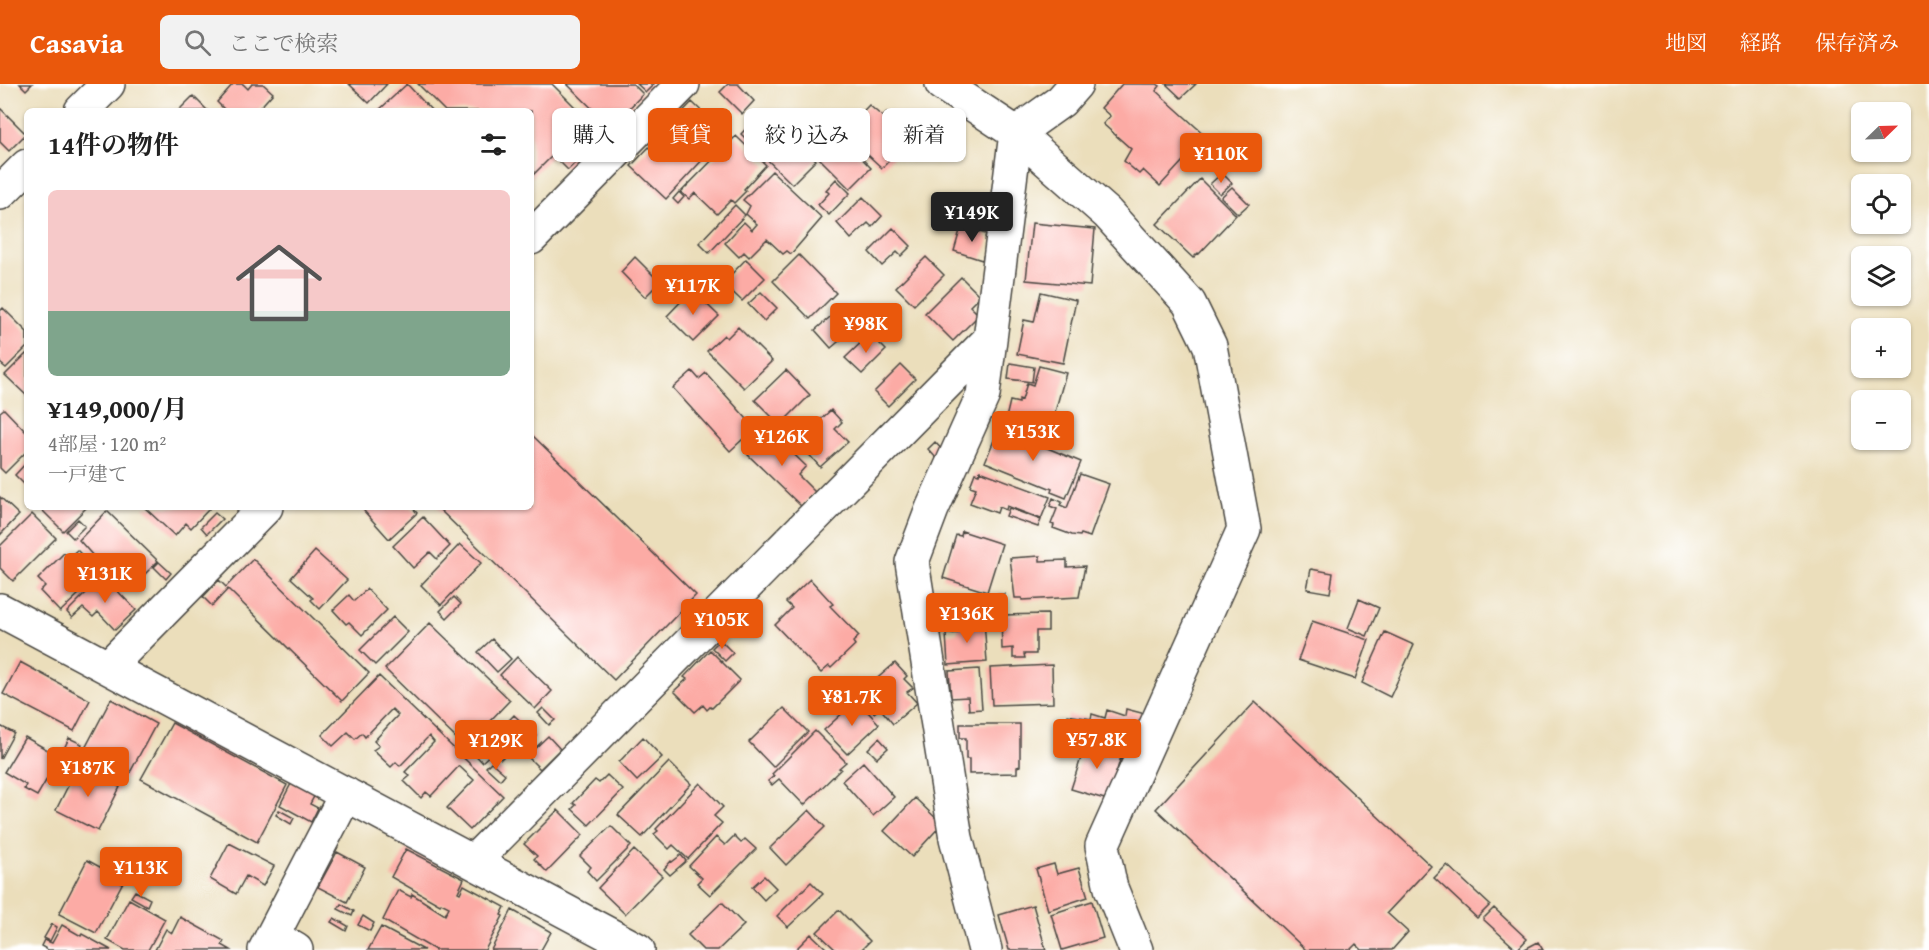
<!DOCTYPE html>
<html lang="ja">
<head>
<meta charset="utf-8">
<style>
  :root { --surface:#fff; --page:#f2f2f2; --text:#222; --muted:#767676; --accent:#ea580c }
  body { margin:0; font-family:"Gentium Book Plus","Noto Serif JP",serif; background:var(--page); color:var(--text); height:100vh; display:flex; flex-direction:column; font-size:22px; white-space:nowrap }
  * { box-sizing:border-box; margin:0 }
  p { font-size:20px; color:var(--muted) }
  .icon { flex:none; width:33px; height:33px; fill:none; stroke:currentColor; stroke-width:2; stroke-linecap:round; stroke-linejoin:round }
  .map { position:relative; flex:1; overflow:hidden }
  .sheet { position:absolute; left:24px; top:24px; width:510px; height:402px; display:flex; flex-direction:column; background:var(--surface); border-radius:9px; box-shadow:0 2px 4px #0004 }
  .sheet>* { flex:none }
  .banner { position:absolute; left:552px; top:24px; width:570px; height:54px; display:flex; gap:12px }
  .needle { width:39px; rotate:67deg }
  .controls { position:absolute; left:1851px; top:18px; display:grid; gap:12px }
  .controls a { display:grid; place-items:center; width:60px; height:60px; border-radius:9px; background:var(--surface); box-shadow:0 2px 4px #0004; font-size:30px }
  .price { position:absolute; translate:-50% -51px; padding:0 14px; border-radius:6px; background:var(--accent); color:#fff; font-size:20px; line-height:39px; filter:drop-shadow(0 2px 3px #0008) }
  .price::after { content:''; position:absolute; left:50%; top:36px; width:18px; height:14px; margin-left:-9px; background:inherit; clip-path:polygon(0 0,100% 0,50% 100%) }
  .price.current { background:#222; color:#fff }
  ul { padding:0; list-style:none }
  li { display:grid; align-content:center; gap:12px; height:318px; padding:0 24px }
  li span { display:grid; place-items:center; height:186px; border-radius:9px; color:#555 }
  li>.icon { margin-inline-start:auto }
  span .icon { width:108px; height:108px; fill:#fffc; stroke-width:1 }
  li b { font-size:26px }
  h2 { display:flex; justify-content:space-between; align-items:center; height:72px; padding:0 24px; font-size:26px }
  .tag { padding:0 21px; border-radius:9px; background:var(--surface); box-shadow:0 2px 4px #0004; font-size:21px; line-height:54px }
  .tag.current { background:var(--accent); color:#fff }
  header { display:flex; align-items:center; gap:36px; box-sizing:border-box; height:84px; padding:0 30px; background:var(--accent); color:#fff }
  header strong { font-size:28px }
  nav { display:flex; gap:33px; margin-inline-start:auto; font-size:21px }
  .search { width:420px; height:54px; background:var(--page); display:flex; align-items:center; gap:15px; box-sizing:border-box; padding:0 21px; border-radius:9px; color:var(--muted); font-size:22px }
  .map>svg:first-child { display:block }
</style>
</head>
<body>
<header>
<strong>Casavia</strong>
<div class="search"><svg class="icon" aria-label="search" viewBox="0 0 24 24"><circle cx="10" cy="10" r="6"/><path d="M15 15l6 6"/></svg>ここで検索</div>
<nav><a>地図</a><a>経路</a><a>保存済み</a></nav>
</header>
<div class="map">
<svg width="1929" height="866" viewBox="0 0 1929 866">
  <rect width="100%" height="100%" fill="#fff"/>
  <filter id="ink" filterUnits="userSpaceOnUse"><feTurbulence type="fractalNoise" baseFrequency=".0167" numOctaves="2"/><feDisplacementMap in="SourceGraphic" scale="12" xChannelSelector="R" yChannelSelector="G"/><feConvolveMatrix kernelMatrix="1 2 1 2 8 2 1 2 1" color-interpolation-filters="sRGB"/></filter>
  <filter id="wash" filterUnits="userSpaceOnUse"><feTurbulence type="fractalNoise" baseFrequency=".008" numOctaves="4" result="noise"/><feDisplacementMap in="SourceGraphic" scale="24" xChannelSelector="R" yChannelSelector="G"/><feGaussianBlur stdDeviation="1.35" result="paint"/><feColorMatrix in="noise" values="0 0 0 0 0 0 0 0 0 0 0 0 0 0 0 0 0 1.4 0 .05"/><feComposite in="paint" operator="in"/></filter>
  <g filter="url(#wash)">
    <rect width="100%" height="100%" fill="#ebdebb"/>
    <g id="blocks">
      <path fill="#fcaba5" d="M20,0H32L26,6Z
        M233,0H243L248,5L252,0H263L273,9L257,27H226L217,18Z
        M349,0H387L369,19Z
        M407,0L432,27H378Z
        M418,0H552L588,36L531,93V27H445Z
        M567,0H633L643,10L611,43Z
        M637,0H654L646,8Z
        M728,0H738L754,17L742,30L720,8Z
        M1122,0H1157L1160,2L1156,7L1206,52L1160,102L1143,86L1139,90L1124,77L1131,65L1103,40L1110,32L1101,24Z
        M1166,0H1196L1181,14Z
        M193,12L208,27H178Z
        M692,18L719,44L700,64L707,71L666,115L631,82Z
        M869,21L883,33L887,28L912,53L882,84L843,48Z
        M0,24L26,50L9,67L0,58Z
        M770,31L816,76L792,100L741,50L755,35L758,37L763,33L766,35Z
        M588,42L599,55L568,86L556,74Z
        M736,52L766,81L744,105L746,107L734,119L731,116L717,130L695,109L689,115L681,108Z
        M830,54L840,63L846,58L871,84L850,105L814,69Z
        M772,87L822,134L791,170L787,167L783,170L767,155L749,173L744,168L739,173L725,159L744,138L752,146L757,140L746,130L750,122L743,116Z
        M1222,89L1232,99L1220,110L1210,100Z
        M836,95L850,109L829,131L818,121L829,109L826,106Z
        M1200,95L1236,131L1199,170L1198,169L1193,174L1157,140Z
        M1232,103L1249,120L1238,130L1221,113Z
        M679,108L684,113L678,120L673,115Z
        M863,113L882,132L872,143L868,139L851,155L837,139Z
        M735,121L745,131L709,169L699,159Z
        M1032,139L1095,145L1090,202L1026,196Z
        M961,143L986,150L985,153L989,155L982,176L954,167Z
        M893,144L911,162L901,172L897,168L882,182L869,168Z
        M799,171L836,209L810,235L773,197Z
        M635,173L660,198L645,213L621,188Z
        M926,173L944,191L914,221L896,203Z
        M746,175L765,194L742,217L723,199Z
        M961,193L980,212L970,222L979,231L953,257L925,229Z
        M692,206L719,232L693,258L667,232Z
        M761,208L777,224L764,237L748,220Z
        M1041,208L1076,216L1063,279L1017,270L1024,236L1034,238Z
        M844,221L852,231L843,239L851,247L831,264L815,246Z
        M3,224L27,248V263L6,284L0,279V227Z
        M738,243L772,277L744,304L707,267L724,251L727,254Z
        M870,250L886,266L862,290L845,274Z
        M27,269V312L5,291Z
        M1010,279L1034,283L1032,298L1008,295Z
        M901,281L915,295L888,322L874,308Z
        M1039,282L1066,289L1049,349L1012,339L1013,337L1006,334L1010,317L1019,319V315L1022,316L1027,299L1033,301Z
        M786,286L810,311L780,341L755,316Z
        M692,287L699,295L706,289L755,344L730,367L673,304Z
        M4,325L27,349V367L5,389L0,384V328Z
        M831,326L842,338L835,345L848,358L820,383L797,357Z
        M999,344L1081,378L1066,414L1051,408L1052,405L985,378Z
        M770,347L806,382L798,391L815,408L801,422L748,371Z
        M531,350L696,511L614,596L437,423H531Z
        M935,358L944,368L937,375L928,365Z
        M27,378V403L15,391Z
        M980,387L1050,413L1041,435L1007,422L1006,426L999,423L997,429L970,419L976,404L970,402L975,389L979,390Z
        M1080,390L1109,400L1090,453L1081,450L1080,452L1072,451L1053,444L1054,441L1051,440L1057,425L1050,422L1053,414L1062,418L1060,421L1067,424Z
        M0,413L19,431L0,451Z
        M39,423H87L63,447Z
        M144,423H208L209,425L191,444L186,439L175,452Z
        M369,423H412L417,429L389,455L364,427Z
        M1009,424L1041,436L1038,443L1006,432Z
        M107,427L158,477L133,502L115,485L110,491L79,456Z
        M215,429L222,435L207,450L201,443Z
        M32,430L56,454L13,497L0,484V462Z
        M423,433L450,462L437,475L430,468L413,484L393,462Z
        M78,435L85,442L73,454L66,447Z
        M962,447L1002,460L987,508L943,494L956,451L961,452Z
        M460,460L481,479L441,521L421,501Z
        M77,466L100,490L60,528L40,507L45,502L38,495L64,469L69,473Z
        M315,467L347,496L320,525L311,516L313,514L291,494Z
        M1040,472V477L1067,476V483L1085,482L1079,513L1022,516V514H1015L1010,474Z
        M253,475L369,589L342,617L228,505L212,522L203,513L219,496L226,503Z
        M159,478L171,489L166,495L154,483Z
        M1311,485L1333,489L1330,509L1307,505Z
        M103,492L136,526L115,546L98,528L93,533L83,524L72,534L67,528Z
        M810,495L833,520L830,522L859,552L853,558L855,561L831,584L829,582L821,589L775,541L792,524L786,518Z
        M367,505L387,526L362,551L349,538L346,540L333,526L349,511L354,517Z
        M1004,510L1005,516L993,518L992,511Z
        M454,513L461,520L447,534L440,527Z
        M988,513V520L976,521V514Z
        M1359,515L1379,524L1367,552L1348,544Z
        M1048,530V547H1036V570H1024L1025,574H1013V564L1002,565L1001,531Z
        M393,533L408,548L375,581L360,566Z
        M984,536L987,578L948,581L946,550L958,549L957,538Z
        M1312,537L1369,556L1355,595L1298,576Z
        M430,539L510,616L465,663L385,585Z
        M1385,548L1414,561L1390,613L1362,599Z
        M492,555L511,575L497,588L478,568Z
        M720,556L733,569L725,577L712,564Z
        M710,566L740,596L712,624L710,623L707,626L703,621L695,628L674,607L687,595L684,593Z
        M517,573L552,607L535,625L500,591Z
        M20,578L90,616L74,647L3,610Z
        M895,579L907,592L904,595L913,604L907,608L917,619L893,640L880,624L874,629L858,611Z
        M1052,581L1053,619L992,621L990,584Z
        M979,585L982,625L969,626L968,613L951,614L949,587Z
        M379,592L503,712L470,746L447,724L474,696L459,682L431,712L426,708L421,714L404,697L410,692L405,688L434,658L429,652L400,682L396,678L391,683L373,666L379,662L374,657L398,631L392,625L365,653L362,649L355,655L348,648L333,662L322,651Z
        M835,597L846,607L837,616L826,605Z
        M111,615L156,640L126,696L81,672Z
        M857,616L879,640L847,670L824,646Z
        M1255,618L1431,782L1387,829L1408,848L1392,866H1362L1356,860L1350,866H1306L1156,725Z
        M543,624L555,636L549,641L538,629Z
        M784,624L808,648L773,683L749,658Z
        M1126,625L1149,631L1144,648L1136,646L1134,667L1113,661L1114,658L1089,650L1087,654L1069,649L1071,646L1064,645L1068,631L1091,635L1092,630L1105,634L1107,626L1125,632Z
        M514,631L536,652L518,671L511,665L501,675L486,660Z
        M172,639L287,701L257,758L141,695Z
        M960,640H1020V682L1017,683V689L969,690V675H966V654H960Z
        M0,642L14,649L0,675Z
        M815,647L846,678L839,684L841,685L804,721L779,695L772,701L768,697L774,692L772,690Z
        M548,652L560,665L540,685L527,672Z
        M25,653L60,673L37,712L24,705L26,701L4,688Z
        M643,653L662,673L637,697L619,678Z
        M69,654L82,660L75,676L62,669Z
        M879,654L888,664L877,674L868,665Z
        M1087,655L1123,666L1108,716L1071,705Z
        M481,656L493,668L482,678L471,666Z
        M491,678L505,690L500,696L486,683Z
        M669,678L691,700L642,753L618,731Z
        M863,678L894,713L873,732L842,697Z
        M78,682L120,703L98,747L56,726Z
        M607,691L623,706L589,741L572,725L576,721L573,719L595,696L599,699Z
        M294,694L317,707L310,720L318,724L311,738L280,721Z
        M700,699L723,723L714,732L722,739L688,775L673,761L669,765L654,750L658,747L656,745Z
        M915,714L942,740L912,773L884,747Z
        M279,726L294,734L291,740L276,731Z
        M558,726L583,751L547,788L534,775L537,772L524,760Z
        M809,726L825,743L786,781L770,764Z
        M611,742L631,762L596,797L587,787L591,783L580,772Z
        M734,752L741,759L745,755L756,765L710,811L697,799L702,794L689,782L716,753L725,761Z
        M229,759L274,782L263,802L246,792L236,810L210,795Z
        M406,765L464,795L458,808L460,809L464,801L505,823L501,831L503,832L485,866H435L383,836L398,806L411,813L412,810L445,831L449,823L441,819L440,821L391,793Z
        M634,766L662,792L625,830L598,804Z
        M337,768L365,783L347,818L318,803Z
        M681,771L686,777L670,791L664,785L671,777L672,778Z
        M87,776L124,796L96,849L59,830Z
        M1054,780L1057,790L1079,784L1088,813L1048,826L1036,785Z
        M1447,781L1490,821L1477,834L1434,794Z
        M764,792L776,804L764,816L752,803Z
        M811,798L823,810L788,843L777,832Z
        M135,807L150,815L147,822L131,813Z
        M129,815L165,835L148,866H125L107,856Z
        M1092,817L1103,854L1062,866L1051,830Z
        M722,818L744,841L718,866H703L688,851Z
        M341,820L354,827L352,832L338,825Z
        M1033,821L1046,866H1009L999,831Z
        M1494,824L1527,855L1517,866L1483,835Z
        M512,826L551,848L541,866H491Z
        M839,826L870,857L861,866H836L817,848Z
        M363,832L374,839L370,847L358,841Z
        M180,833L224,857L222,861L231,866H155L166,845L172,849Z
        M334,834L348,842L346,847L331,838Z
        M52,840L57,843L50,857L44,854Z
        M62,841L81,852L82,850L111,866H48L41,862L44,856L52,859Z
        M381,843L424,866H368Z
        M811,850L828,866H795Z
        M1538,858L1543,866H1523Z"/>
    </g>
  </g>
  <g filter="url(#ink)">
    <use href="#blocks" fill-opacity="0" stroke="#484641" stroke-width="1.5"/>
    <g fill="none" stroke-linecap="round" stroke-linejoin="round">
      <g stroke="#484641" stroke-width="36">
        <path id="minor" d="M942,0L1016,49L1107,129L1189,219L1210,262L1244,445L1102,762L1111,804L1136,866
          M531,154L683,0
          M0,526L638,866
          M108,583L266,423
          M473,778L990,255
          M272,852L296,866
          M265,866L346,710
          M985,866L956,754L912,478L932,425L983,311L1016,49L1061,17L1076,0"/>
      </g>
      <g stroke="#484641" stroke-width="36">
        <path id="tertiary" d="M81,27L108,0
          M0,109L27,82"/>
      </g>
      <use href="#minor" stroke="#fff" stroke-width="33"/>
      <use href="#tertiary" stroke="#fff" stroke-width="33"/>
    </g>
  </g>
</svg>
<div class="controls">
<a><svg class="needle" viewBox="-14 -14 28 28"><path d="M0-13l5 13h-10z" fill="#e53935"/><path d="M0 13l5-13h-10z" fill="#767676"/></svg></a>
<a><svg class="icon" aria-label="locate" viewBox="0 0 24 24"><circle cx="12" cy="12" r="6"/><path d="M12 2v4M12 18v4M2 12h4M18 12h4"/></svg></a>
<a><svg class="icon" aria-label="layers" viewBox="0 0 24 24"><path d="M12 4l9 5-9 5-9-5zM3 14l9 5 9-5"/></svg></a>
<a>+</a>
<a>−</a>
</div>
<b class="price" style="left:1221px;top:100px">¥110K</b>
<b class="price current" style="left:972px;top:159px">¥149K</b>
<b class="price" style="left:693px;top:232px">¥117K</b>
<b class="price" style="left:866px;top:270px">¥98K</b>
<b class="price" style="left:1033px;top:378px">¥153K</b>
<b class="price" style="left:782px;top:383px">¥126K</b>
<b class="price" style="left:105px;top:520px">¥131K</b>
<b class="price" style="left:967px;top:560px">¥136K</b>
<b class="price" style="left:722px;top:566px">¥105K</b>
<b class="price" style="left:852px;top:643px">¥81.7K</b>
<b class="price" style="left:1097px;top:686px">¥57.8K</b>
<b class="price" style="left:496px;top:687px">¥129K</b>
<b class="price" style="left:88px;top:714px">¥187K</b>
<b class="price" style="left:141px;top:814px">¥113K</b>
<div class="banner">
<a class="tag">購入</a>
<a class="tag current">賃貸</a>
<a class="tag">絞り込み</a>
<a class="tag">新着</a>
</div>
<section class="sheet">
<h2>14件の物件<svg class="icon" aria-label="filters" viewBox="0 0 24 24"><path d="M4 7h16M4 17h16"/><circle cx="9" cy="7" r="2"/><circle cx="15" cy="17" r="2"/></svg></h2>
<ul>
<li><span style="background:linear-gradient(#f6c9c9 65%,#7fa58c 0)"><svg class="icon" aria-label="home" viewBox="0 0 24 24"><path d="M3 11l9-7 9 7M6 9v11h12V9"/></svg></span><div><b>¥149,000/月</b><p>4部屋 · 120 m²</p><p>一戸建て</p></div></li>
</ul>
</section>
</div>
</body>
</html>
